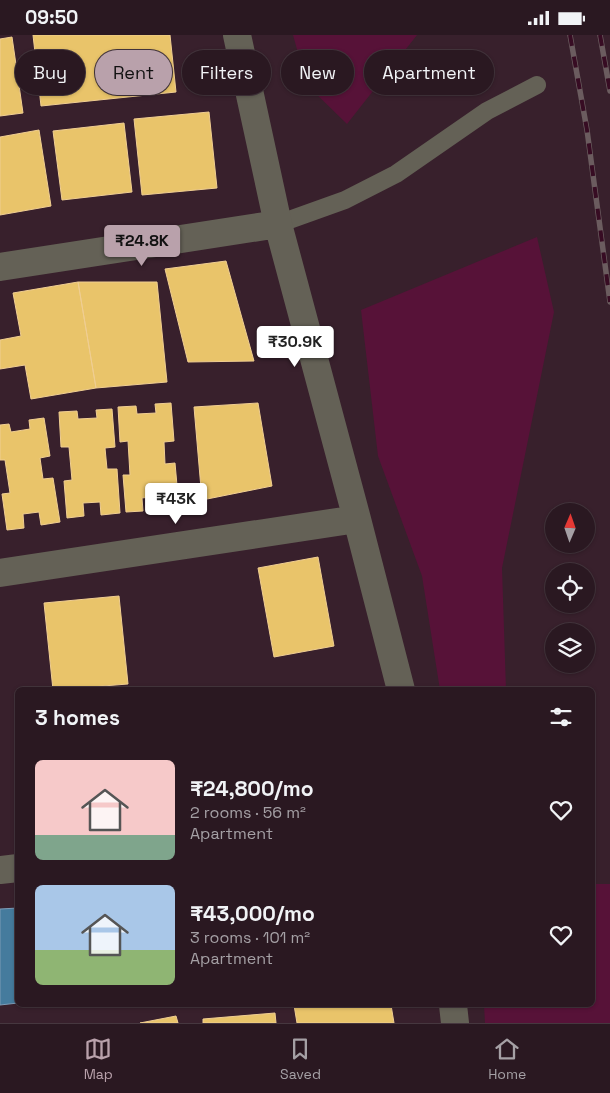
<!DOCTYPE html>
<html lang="en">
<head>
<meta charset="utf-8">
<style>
  :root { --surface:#2a1821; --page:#36252e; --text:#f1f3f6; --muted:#a5a0a5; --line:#46373f; --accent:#b9a1ab }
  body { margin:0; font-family:"Space Grotesk",sans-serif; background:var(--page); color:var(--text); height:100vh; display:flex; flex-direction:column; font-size:19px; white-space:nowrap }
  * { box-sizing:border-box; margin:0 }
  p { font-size:16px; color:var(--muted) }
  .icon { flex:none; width:28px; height:28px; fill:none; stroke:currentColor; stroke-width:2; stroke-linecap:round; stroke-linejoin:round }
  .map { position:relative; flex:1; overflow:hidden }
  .panel { position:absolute; left:15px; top:652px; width:580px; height:320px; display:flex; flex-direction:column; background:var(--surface); border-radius:8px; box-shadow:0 1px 4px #0004,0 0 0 1px var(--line) }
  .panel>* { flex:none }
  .hud { position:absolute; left:15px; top:15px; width:580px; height:45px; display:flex; gap:10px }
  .needle { width:32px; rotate:2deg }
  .fabs { position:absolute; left:545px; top:468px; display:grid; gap:10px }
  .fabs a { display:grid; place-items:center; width:50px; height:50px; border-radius:50%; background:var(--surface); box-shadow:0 1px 4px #0004,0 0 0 1px var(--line); font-size:25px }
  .price { position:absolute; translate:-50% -42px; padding:0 11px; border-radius:5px; background:#fff; color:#222; font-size:16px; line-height:32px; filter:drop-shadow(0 1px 2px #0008) }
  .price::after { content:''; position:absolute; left:50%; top:30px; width:15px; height:11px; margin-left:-8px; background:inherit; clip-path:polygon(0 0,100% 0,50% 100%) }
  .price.current { background:var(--accent); color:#111 }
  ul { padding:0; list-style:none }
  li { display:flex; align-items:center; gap:15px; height:125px; padding:0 20px }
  li span { display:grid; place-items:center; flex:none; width:140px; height:100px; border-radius:8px; color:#555 }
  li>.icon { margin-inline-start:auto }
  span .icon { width:60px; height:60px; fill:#fffc; stroke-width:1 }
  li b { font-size:21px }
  h2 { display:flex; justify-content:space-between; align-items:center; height:60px; padding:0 20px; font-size:21px }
  .tag { padding:0 18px; border-radius:22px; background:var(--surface); box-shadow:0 1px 4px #0004,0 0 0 1px var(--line); font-size:18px; line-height:45px }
  .tag.current { background:var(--accent); color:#111 }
  .status { display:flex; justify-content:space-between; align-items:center; height:35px; padding:0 25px; background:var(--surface); direction:ltr }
  .status svg { height:14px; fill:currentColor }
  .tabs { display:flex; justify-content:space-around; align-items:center; height:70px; border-top:1px solid var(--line); background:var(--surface); font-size:14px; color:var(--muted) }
  .tabs a { display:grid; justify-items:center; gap:2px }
  .tabs .current { color:var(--accent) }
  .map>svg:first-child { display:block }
</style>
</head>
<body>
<div class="status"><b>09:50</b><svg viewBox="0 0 49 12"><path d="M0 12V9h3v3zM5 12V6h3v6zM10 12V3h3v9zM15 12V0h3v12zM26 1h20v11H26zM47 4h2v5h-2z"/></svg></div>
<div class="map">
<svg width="610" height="988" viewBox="0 0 610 988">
  <rect width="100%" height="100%" fill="#38202c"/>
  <path fill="#571238" d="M293,0H417L347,89L307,50Z
    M537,202L554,277L502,533L506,655H440L422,541L378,421L361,275Z
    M593,849H610V988H485L484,970H592Z"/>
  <path fill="#e9c46a" stroke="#f0ce92" d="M33,0H170L176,57L41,71Z
    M12,2L23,78L0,81V4Z
    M209,77L217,153L142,160L134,84Z
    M124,88L132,157L62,165L53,96Z
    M39,95L51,171L0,180V102Z
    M226,226L254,326L188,327L165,234Z
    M78,247L96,353L31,364L25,330L0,334V305L21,301L13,258Z
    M78,247H157L167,347L96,353Z
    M171,368L174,406L164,407L165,429L175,428L179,473L160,474L159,461L142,463L143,476L126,477L123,440H130L128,406L120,407L118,372L136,371L137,379L156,378L155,369Z
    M258,368L272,451L202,465L194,372Z
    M112,374L115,412L105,413L107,434H117L120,478L101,480L100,467L83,468L84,481L67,483L64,446L72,445L69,412H61L59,377L77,376L78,384L97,383L96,375Z
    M44,383L50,421L40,423L43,444L53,443L60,487L41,490L39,477L23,479L24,493L7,495L2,459L10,458L5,425H0V390L9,389L11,397L30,394L29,385Z
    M318,522L334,611L274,622L258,533Z
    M119,561L128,649L53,655L44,568Z
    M294,970H391L394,988H297Z
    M275,978L276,988H203V984Z
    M176,981L178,988H140Z"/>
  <path fill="#457b9d" stroke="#7d9bb6" d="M18,873V968L0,970V874Z"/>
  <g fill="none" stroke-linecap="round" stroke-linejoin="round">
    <path stroke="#646156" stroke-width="18" d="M278,189L345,165L396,139L487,76L537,50"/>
    <path stroke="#646156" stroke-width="28" d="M237,0L278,189L357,484L401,655
      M0,232L278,189
      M0,538L357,484
      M0,835L18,833
      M453,970L455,988"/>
    <g stroke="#6b5c5f" stroke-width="5.5">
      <path id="rail" d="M570,0L587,95L610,267
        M600,0L610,56"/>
    </g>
    <use href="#rail" stroke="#370c23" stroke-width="4" stroke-dasharray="11" stroke-linecap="butt"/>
  </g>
</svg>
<div class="fabs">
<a><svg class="needle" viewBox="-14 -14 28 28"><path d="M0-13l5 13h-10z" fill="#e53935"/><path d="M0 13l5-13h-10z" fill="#a5a0a5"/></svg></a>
<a><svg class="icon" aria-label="locate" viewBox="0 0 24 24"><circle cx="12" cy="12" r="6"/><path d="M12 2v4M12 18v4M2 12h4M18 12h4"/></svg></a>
<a><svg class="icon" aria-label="layers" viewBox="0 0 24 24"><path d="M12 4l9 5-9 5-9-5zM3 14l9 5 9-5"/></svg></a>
</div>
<b class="price current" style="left:142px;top:232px">₹24.8K</b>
<b class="price" style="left:295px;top:333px">₹30.9K</b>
<b class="price" style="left:176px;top:490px">₹43K</b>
<div class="hud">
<a class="tag">Buy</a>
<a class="tag current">Rent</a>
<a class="tag">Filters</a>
<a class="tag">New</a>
<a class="tag">Apartment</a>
</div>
<section class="panel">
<h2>3 homes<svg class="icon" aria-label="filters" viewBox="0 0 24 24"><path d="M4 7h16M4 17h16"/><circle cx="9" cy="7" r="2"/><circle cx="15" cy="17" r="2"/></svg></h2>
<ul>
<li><span style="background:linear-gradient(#f6c9c9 75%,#7fa58c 0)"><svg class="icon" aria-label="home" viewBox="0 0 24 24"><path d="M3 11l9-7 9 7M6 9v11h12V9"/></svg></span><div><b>₹24,800/mo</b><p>2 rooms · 56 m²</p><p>Apartment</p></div><svg class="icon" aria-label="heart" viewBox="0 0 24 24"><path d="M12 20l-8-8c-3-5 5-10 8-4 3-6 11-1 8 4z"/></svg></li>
<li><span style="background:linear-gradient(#a9c7e8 65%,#8fb573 0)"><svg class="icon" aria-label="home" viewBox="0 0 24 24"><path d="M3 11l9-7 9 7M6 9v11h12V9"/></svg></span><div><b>₹43,000/mo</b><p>3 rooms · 101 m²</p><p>Apartment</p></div><svg class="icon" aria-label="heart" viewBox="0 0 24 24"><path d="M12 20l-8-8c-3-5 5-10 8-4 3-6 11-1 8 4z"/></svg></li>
</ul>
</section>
</div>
<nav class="tabs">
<a class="current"><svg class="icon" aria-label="map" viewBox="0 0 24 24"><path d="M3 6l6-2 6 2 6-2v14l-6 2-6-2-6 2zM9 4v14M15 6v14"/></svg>Map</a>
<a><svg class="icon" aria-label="saved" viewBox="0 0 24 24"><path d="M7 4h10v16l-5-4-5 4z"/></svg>Saved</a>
<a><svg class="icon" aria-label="home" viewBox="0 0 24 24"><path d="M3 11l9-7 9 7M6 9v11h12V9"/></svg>Home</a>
</nav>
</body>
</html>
